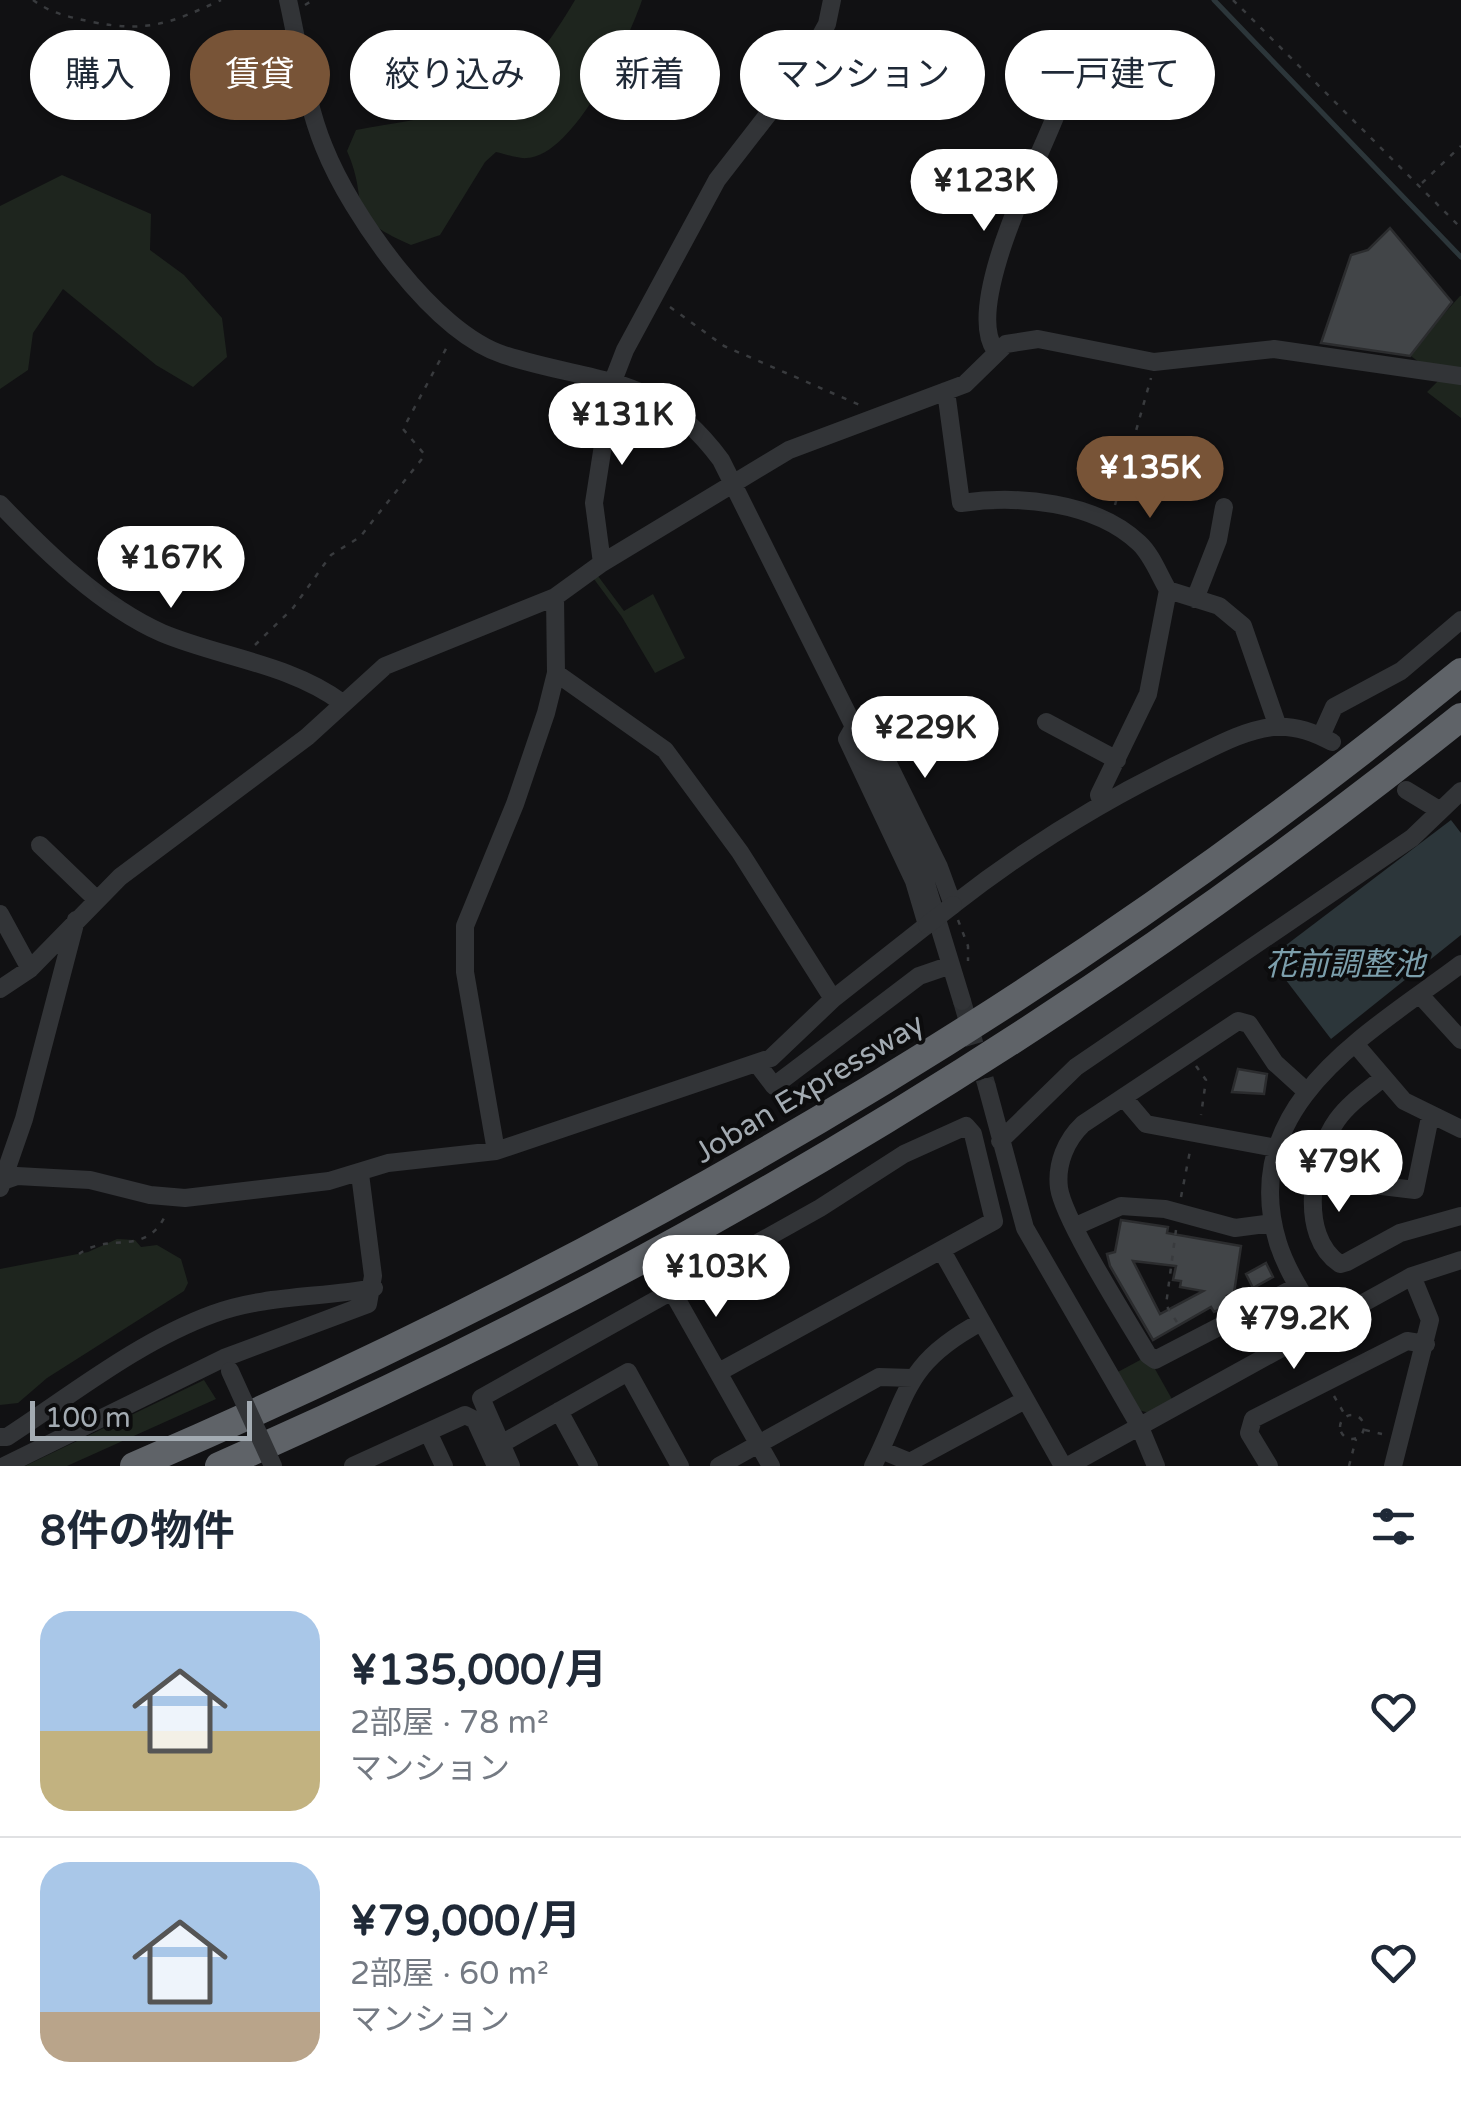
<!DOCTYPE html>
<html lang="ja">
<head>
<meta charset="utf-8">
<style>
  :root { --surface:#fff; --page:#f2f2f3; --text:#1f2937; --muted:#747a83; --line:#e0e1e3; --accent:#785437 }
  body { margin:0; font-family:"Varela Round","Noto Sans JP",sans-serif; background:var(--page); color:var(--text); height:100vh; display:flex; flex-direction:column; font-size:38px; white-space:nowrap }
  * { box-sizing:border-box; margin:0 }
  p { font-size:32px; color:var(--muted) }
  .icon { flex:none; width:55px; height:55px; fill:none; stroke:currentColor; stroke-width:2; stroke-linecap:round; stroke-linejoin:round }
  .map { position:relative; height:1466px; overflow:hidden }
  .drawer { display:flex; flex-direction:column; background:var(--surface); flex:1 }
  .drawer>* { flex:none }
  .banner { position:absolute; left:30px; top:30px; width:1402px; height:90px; display:flex; gap:20px }
  .scale { position:absolute; left:30px; bottom:25px; width:222px; box-sizing:border-box; padding-left:10px; border:5px solid #a3abb2; border-top:0; font-size:28px; line-height:35px; white-space:nowrap; color:#a3abb2; -webkit-text-stroke:8px #0c0c0d; paint-order:stroke }
  .price { position:absolute; translate:-50% -85px; padding:0 22px; border-radius:35px; background:#fff; color:#222; font-size:32px; line-height:65px; filter:drop-shadow(0 2px 5px #0008) }
  .price::after { content:''; position:absolute; left:50%; top:60px; width:30px; height:22px; margin-left:-15px; background:inherit; clip-path:polygon(0 0,100% 0,50% 100%) }
  .price.active { background:var(--accent); color:#fff }
  ul { padding:0; list-style:none }
  li { display:flex; align-items:center; gap:30px; height:250px; padding:0 40px }
  li+li { border-top:2px solid var(--line) }
  li span { display:grid; place-items:center; flex:none; width:280px; height:200px; border-radius:30px; color:#555 }
  li>.icon { margin-inline-start:auto }
  span .icon { width:120px; height:120px; fill:#fffc; stroke-width:1 }
  li b { font-size:42px }
  h2 { display:flex; justify-content:space-between; align-items:center; height:120px; padding:0 40px; font-size:42px }
  .tag { padding:0 35px; border-radius:45px; background:var(--surface); box-shadow:0 2px 8px #0004; font-size:35px; line-height:90px }
  .tag.active { background:var(--accent); color:#fff }
  .map>svg:first-child { display:block }
</style>
</head>
<body>
<div class="map">
<svg width="1461" height="1466" viewBox="0 0 1461 1466">
  <rect width="100%" height="100%" fill="#111113"/>
  <path fill="#1e251e" d="M575,0H642C629,39 574,156 527,158C518,159 506,154 496,152L485,162L440,235L411,245C339,213 372,208 347,151L356,130C475,109 509,112 575,0Z
    M62,175L151,214L150,250L184,275L222,318L227,357L193,387L156,365L63,289L33,333L28,370L0,389V206Z
    M1460,296H1461V418L1427,392L1441,378L1408,354Z
    M595,572L624,611L653,594L685,658L655,673L622,617L591,575Z
    M117,1239L135,1240L141,1247L157,1245L181,1259L188,1283L184,1291L47,1378L18,1403L0,1405V1269L88,1252Z
    M1142,1359L1155,1369L1173,1401L1150,1413L1138,1410L1116,1373Z
    M204,1380L216,1399L67,1466H25Z"/>
  <path fill="#2c363a" d="M1451,820L1461,833V935L1331,1039L1269,958Z"/>
  <g fill="none" stroke-linecap="round" stroke-linejoin="round">
    <path stroke="#2c363a" stroke-width="5" d="M1214,0L1461,257"/>
  </g>
  <path fill="#424548" stroke="#2b2c2e" stroke-width="2.5" fill-rule="evenodd" d="M1390,228L1452,302L1410,356L1321,343L1351,255L1368,250Z
    M1238,1069L1267,1074L1264,1094L1232,1092Z
    M1121,1220L1168,1227L1167,1233L1241,1246L1234,1293L1227,1296L1231,1304L1214,1312L1211,1307L1153,1340L1110,1266L1107,1254L1115,1252ZM1133,1261L1176,1266L1173,1280L1181,1281L1180,1287L1203,1291L1160,1314Z
    M1266,1263L1273,1277L1253,1288L1246,1274Z"/>
  <g fill="none" stroke-linecap="round" stroke-linejoin="round">
    <path stroke="#2e3033" stroke-width="18" stroke-dasharray="18 9" stroke-linecap="butt" d="M962,1001L987,1087"/>
    <path stroke="#393b3e" stroke-width="2.5" stroke-dasharray="5 8" stroke-linecap="butt" d="M33,0C52,14 70,17 92,22C148,33 171,23 221,0
      M1233,0L1461,228
      M305,5L313,0
      M1422,183L1461,146
      M670,307L724,346L862,406
      M1115,505L1151,378
      M255,645L293,608L331,555L360,537L425,455L403,429L448,345
      M958,920L968,946V961
      M1196,1066L1206,1080L1201,1115
      M1181,1197L1190,1151
      M1176,1230L1166,1305L1180,1327
      M79,1254C111,1231 146,1258 166,1214
      M1334,1396L1345,1415
      M1340 1427a12 12 0 1 1 24 0a12 12 0 1 1-24 0Z
      M1365,1430L1382,1434
      M1349,1466L1356,1439"/>
    <path stroke="#323437" stroke-width="18" d="M288,0C299,48 305,101 324,147C351,215 433,332 504,355C598,385 656,372 721,460L916,851L962,1001
      M995,350C964,306 1036,165 1055,117
      M946,391L961,503C1018,495 1094,501 1139,543C1152,555 1159,575 1168,590L1219,606L1243,626L1278,727
      M0,504C45,551 101,606 162,633C219,657 290,664 341,702
      M602,563L594,503L613,381L625,350L717,180L800,73L827,24L832,0
      M1195,599L1218,540L1224,507
      M556,673L665,750L740,852L833,999
      M1046,722L1117,760
      M855,725L861,723L871,729L939,867L953,905C1027,847 1103,800 1187,760C1214,747 1244,730 1273,727C1294,725 1314,732 1332,742
      M1321,736L1334,707L1401,671L1461,620
      M1406,790L1439,810
      M1102,803L1099,795L1148,694L1168,590
      M40,845L96,899
      M0,914L30,969
      M0,989L30,969L120,877L307,737L385,666L555,597L602,563L789,450L965,384L1006,344L1038,339L1154,362L1274,349L1461,376
      M1420,995L1461,1040
      M1356,1045L1404,1101L1461,1129
      M758,1065L774,1086L919,976L951,965
      M1383,1078C1367,1091 1349,1103 1337,1120C1312,1155 1297,1236 1340,1264L1347,1262L1400,1233L1461,1216
      M987,1087L1025,1228L1139,1425L1156,1466
      M1124,1098L1146,1124L1276,1148
      M1000,1141L1076,1067L1412,838L1461,791
      M496,1151L465,972V926L515,804L546,713L556,673L555,597
      M1315,1178L1415,1190L1430,1117
      M0,1182L17,1176L90,1180L150,1195L185,1198L329,1181L388,1163L496,1151L771,1058L833,999L927,925L914,881L847,739L855,725
      M0,1188L24,1119L76,920
      M1076,1226L1121,1206L1165,1209L1235,1228L1273,1223
      M942,1251L1063,1466
      M1298,1286L1155,1360L1148,1355C1128,1321 1064,1221 1059,1188C1056,1164 1066,1140 1083,1124L1238,1021L1249,1024L1275,1063L1306,1091
      M672,1291L771,1466
      M1321,1325C1306,1299 1287,1272 1278,1243C1236,1105 1368,1034 1461,964
      M559,1411L589,1466
      M429,1434L444,1466
      M0,1437H7C73,1394 139,1341 213,1314C264,1295 321,1298 374,1288
      M501,1444L628,1372L680,1466
      M881,1450L910,1462L1025,1400
      M4,1466L224,1358L368,1304L373,1276L360,1174
      M353,1466L465,1415L475,1420L496,1466
      M511,1466L481,1398L820,1208L904,1154L966,1126L973,1134L994,1221L719,1372
      M719,1466L879,1377L912,1378
      M873,1466C909,1394 903,1364 981,1322
      M1068,1466L1412,1276L1461,1260
      M1269,1466L1249,1433L1253,1419L1407,1341L1426,1344
      M1393,1466L1430,1320L1412,1276"/>
    <path stroke="#5f6368" stroke-width="28" d="M134,1466C611,1261 1059,1002 1461,672
      M219,1466C665,1271 1081,1021 1461,717"/>
    <path stroke="#323437" stroke-width="18" d="M927,925L953,905
      M230,1371L273,1466"/>
  </g>
  <g text-anchor="middle" stroke-width="8" stroke-linejoin="round" paint-order="stroke">
    <g font-size="30" fill="#a3abb2" stroke="#0c0c0d">
      <text transform="translate(809 1088) rotate(-31)" y="10">Joban Expressway</text>
    </g>
    <g font-size="32" font-style="italic" fill="#7c9fac" stroke="#0c0c0d">
      <text x="1345" y="975">花前調整池</text>
    </g>
  </g>
</svg>
<div class="scale">100 m</div>
<b class="price" style="left:984px;top:234px">¥123K</b>
<b class="price" style="left:622px;top:468px">¥131K</b>
<b class="price active" style="left:1150px;top:521px">¥135K</b>
<b class="price" style="left:171px;top:611px">¥167K</b>
<b class="price" style="left:925px;top:781px">¥229K</b>
<b class="price" style="left:1339px;top:1215px">¥79K</b>
<b class="price" style="left:716px;top:1320px">¥103K</b>
<b class="price" style="left:1294px;top:1372px">¥79.2K</b>
<div class="banner">
<a class="tag">購入</a>
<a class="tag active">賃貸</a>
<a class="tag">絞り込み</a>
<a class="tag">新着</a>
<a class="tag">マンション</a>
<a class="tag">一戸建て</a>
</div>
</div>
<section class="drawer">
<h2>8件の物件<svg class="icon" aria-label="filters" viewBox="0 0 24 24"><path d="M4 7h16M4 17h16"/><circle cx="9" cy="7" r="2"/><circle cx="15" cy="17" r="2"/></svg></h2>
<ul>
<li><span style="background:linear-gradient(#a9c7e8 60%,#c2b280 0)"><svg class="icon" aria-label="home" viewBox="0 0 24 24"><path d="M3 11l9-7 9 7M6 9v11h12V9"/></svg></span><div><b>¥135,000/月</b><p>2部屋 · 78 m²</p><p>マンション</p></div><svg class="icon" aria-label="heart" viewBox="0 0 24 24"><path d="M12 20l-8-8c-3-5 5-10 8-4 3-6 11-1 8 4z"/></svg></li>
<li><span style="background:linear-gradient(#a9c7e8 75%,#b9a48a 0)"><svg class="icon" aria-label="home" viewBox="0 0 24 24"><path d="M3 11l9-7 9 7M6 9v11h12V9"/></svg></span><div><b>¥79,000/月</b><p>2部屋 · 60 m²</p><p>マンション</p></div><svg class="icon" aria-label="heart" viewBox="0 0 24 24"><path d="M12 20l-8-8c-3-5 5-10 8-4 3-6 11-1 8 4z"/></svg></li>
</ul>
</section>
</body>
</html>
